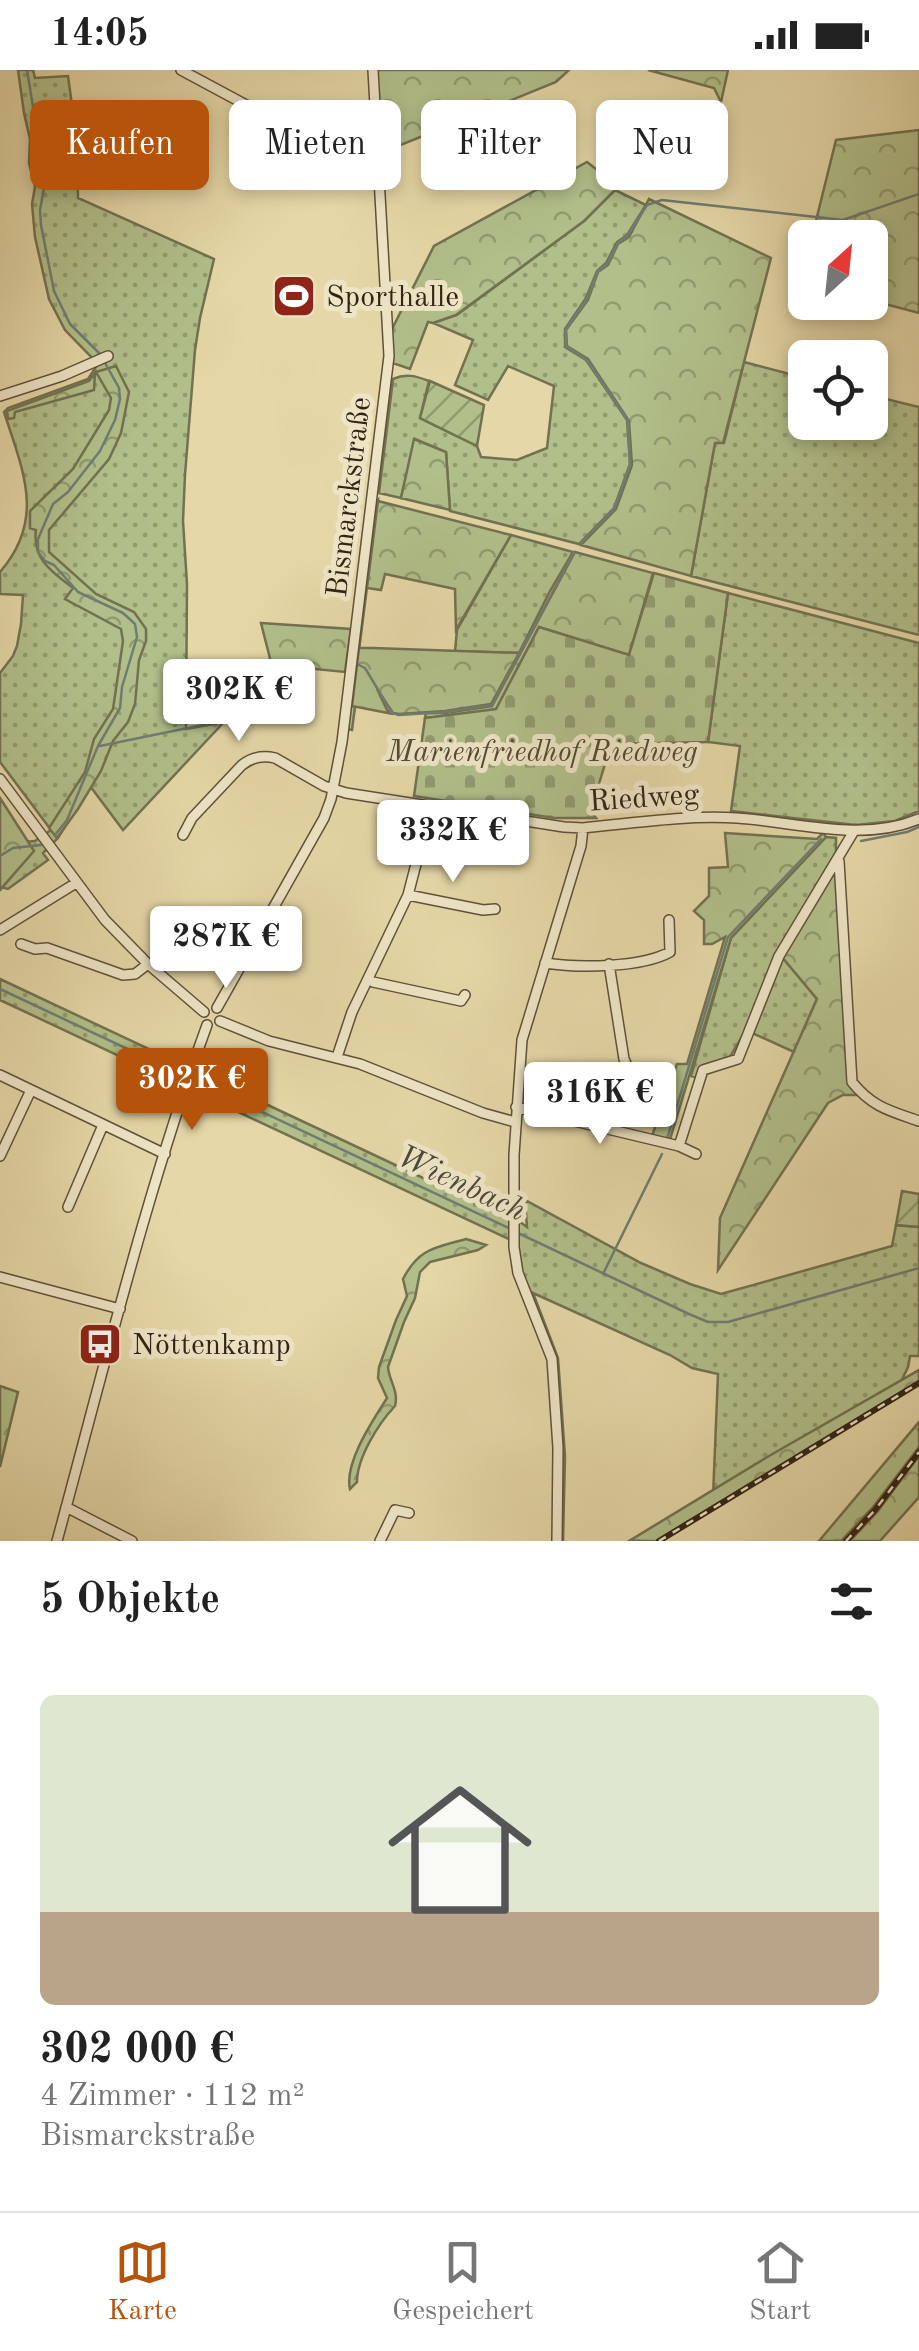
<!DOCTYPE html>
<html lang="de">
<head>
<meta charset="utf-8">
<style>
  :root { --surface:#fff; --page:#f2f2f2; --text:#222; --muted:#767676; --line:#e0e0e0; --accent:#b45309 }
  body { margin:0; font-family:"Old Standard TT",serif; background:var(--page); color:var(--text); height:100vh; display:flex; flex-direction:column; font-size:38px; white-space:nowrap }
  * { box-sizing:border-box; margin:0 }
  p { font-size:32px; color:var(--muted) }
  .icon { flex:none; width:55px; height:55px; fill:none; stroke:currentColor; stroke-width:2; stroke-linecap:round; stroke-linejoin:round }
  .map { position:relative; height:1471px; overflow:hidden }
  .drawer { display:flex; flex-direction:column; background:var(--surface); flex:1 }
  .drawer>* { flex:none }
  .hud { position:absolute; left:30px; top:30px; width:860px; height:90px; display:flex; gap:20px }
  .needle { width:65px; rotate:27deg }
  .fabs { position:absolute; left:788px; top:150px; display:grid; gap:20px }
  .fabs a { display:grid; place-items:center; width:100px; height:100px; border-radius:15px; background:var(--surface); box-shadow:0 5px 15px #0003; font-size:50px }
  .price { position:absolute; translate:-50% -85px; padding:0 22px; border-radius:10px; background:#fff; color:#222; font-size:32px; line-height:65px; filter:drop-shadow(0 2px 5px #0008) }
  .price::after { content:''; position:absolute; left:50%; top:60px; width:30px; height:22px; margin-left:-15px; background:inherit; clip-path:polygon(0 0,100% 0,50% 100%) }
  .price.current { background:var(--accent); color:#fff }
  ul { padding:0; list-style:none }
  li { display:grid; align-content:center; gap:20px; height:530px; padding:0 40px }
  li+li { border-top:2px solid var(--line) }
  li span { display:grid; place-items:center; height:310px; border-radius:15px; color:#555 }
  li>.icon { margin-inline-start:auto }
  span .icon { width:180px; height:180px; fill:#fffc; stroke-width:1 }
  li b { font-size:42px }
  h2 { display:flex; justify-content:space-between; align-items:center; height:120px; padding:0 40px; font-size:42px }
  .pill { padding:0 35px; border-radius:15px; background:var(--surface); box-shadow:0 5px 15px #0003; font-size:35px; line-height:90px }
  .pill.current { background:var(--accent); color:#fff }
  .status { display:flex; justify-content:space-between; align-items:center; height:70px; padding:0 50px; background:var(--surface); direction:ltr }
  .status svg { height:28px; fill:currentColor }
  .tab-bar { display:flex; justify-content:space-around; align-items:center; height:140px; border-top:2px solid var(--line); background:var(--surface); font-size:28px; color:var(--muted) }
  .tab-bar a { display:grid; justify-items:center; gap:5px }
  .tab-bar .current { color:var(--accent) }
  .map>svg:first-child { display:block }
</style>
</head>
<body>
<div class="status"><b>14:05</b><svg viewBox="0 0 49 12"><path d="M0 12V9h3v3zM5 12V6h3v6zM10 12V3h3v9zM15 12V0h3v12zM26 1h20v11H26zM47 4h2v5h-2z"/></svg></div>
<div class="map">
<svg width="919" height="1471" viewBox="0 0 919 1471">
  <defs>
    <pattern id="grass-dots" width="8" height="8" patternUnits="userSpaceOnUse" patternTransform="scale(2.5)"><rect width="8" height="8" fill="#b1bf8a"/><path d="M2 2h.1M6 6h.1" fill="none" stroke="#919b70" stroke-width="1.8" stroke-linecap="round"/></pattern>
    <pattern id="forest-crowns" width="20" height="18" patternUnits="userSpaceOnUse" patternTransform="scale(2.5)"><rect width="20" height="18" fill="#b1bf8a"/><path d="M2 6a3 3 0 1 1 6 0M12 15a3 3 0 1 1 6 0" fill="none" stroke="#919b70"/></pattern>
    <pattern id="cemetery-stones" width="16" height="16" patternUnits="userSpaceOnUse" patternTransform="scale(2.5)"><rect width="16" height="16" fill="#b1bf8a"/><path d="M2 7V4a2 2 0 0 1 4 0v3zM10 15v-3a2 2 0 0 1 4 0v3z" fill="#919b70"/></pattern>
    <pattern id="garden-furrows" width="10" height="10" patternUnits="userSpaceOnUse" patternTransform="scale(2.5)"><rect width="10" height="10" fill="#b1bf8a"/><path d="M-1 1l2-2M0 10L10 0M9 11l2-2" fill="none" stroke="#919b70"/></pattern>
  </defs>
  <rect width="100%" height="100%" fill="#e5d7a7"/>
  <filter id="stains"><feTurbulence type="fractalNoise" baseFrequency=".002" numOctaves="4"/><feColorMatrix values="0 0 0 0 .2 0 0 0 0 .09 0 0 0 0 .02 0 0 0 .5 -.17"/></filter>
  <radialGradient id="worn" r=".72"><stop offset=".6" stop-color="#630" stop-opacity="0"/><stop offset="1" stop-color="#630" stop-opacity=".3"/></radialGradient>
  <path fill="url(#grass-dots)" stroke="#727250" stroke-width="2.5" d="M18,0H33L35,8L68,6L77,72L78,128L214,189L200,248L195,280L185,405L183,451L187,514L186,659L224,652L123,760L90,716L58,768L43,783L48,790L8,819L0,817V774L35,771L51,760L0,692V603L13,586L17,576L21,554L23,525L0,524V502C46,449 23,401 4,342L8,338L88,309L98,294L65,260L49,229L35,167L32,134L35,117L29,93L30,69L24,43Z
    M615,120L646,135L627,165L617,172L606,193L597,201L586,228L565,259V277L586,290L627,350L630,394L614,438L579,474L450,441L446,382L415,369L401,428L379,423L393,309C406,303 416,306 429,311L420,348L477,376L481,387L517,390L547,378L554,316L508,296L488,330L455,315L473,270L433,253L457,245L584,151Z
    M744,292L805,308V352H870V325L919,337V565L691,506L715,372L724,373Z
    M378,430L352,636L355,637L352,660L347,659L375,433Z
    M511,465L573,482L550,521L519,583L455,581L457,560Z
    M728,523L919,573V741L895,751L856,755L731,741L740,676L708,672Z
    M826,767L836,768V788L777,884L743,965L724,997L697,1008L691,1006L731,868Z
    M782,887L817,929L794,982L750,962Z
    M0,909L508,1148L513,1147L527,1157L525,1130L641,1193L690,1214L721,1224L892,1176L896,1155L919,1157V1286H910L908,1297L900,1314L713,1427L718,1304L692,1298L670,1285L533,1223L558,1288L565,1386L563,1471H561L562,1402L557,1291L519,1197L517,1173L0,930Z"/>
  <path fill="url(#forest-crowns)" stroke="#727250" stroke-width="2.5" d="M376,0H569L556,12L381,83Z
    M648,0H728L721,32L714,18Z
    M919,60V243L870,230V168L812,167L836,70Z
    M587,92L610,110L615,120L584,151L456,245L433,253L428,252L410,299L393,293L391,261L434,176Z
    M649,129L771,188L723,373H715L691,506L581,475L616,439L632,395L629,351L588,289L567,276L566,260L588,230L598,202L608,195L618,174L629,167Z
    M116,296L129,322L121,363L109,389L49,460V482L96,524L134,542L146,559V571L139,590L135,634L128,652L113,671L101,701L78,739L57,768L49,758L85,702L94,669L113,639L123,571L121,559L65,529L73,518C52,502 32,489 36,460L30,458V441L73,399L109,340L111,328L96,302Z
    M95,303L94,320L15,342L14,348L8,349L7,341L89,311Z
    M414,369L446,382L450,440L401,428Z
    M378,431L511,465L456,560L455,519L385,504L381,520L367,518Z
    M575,482L653,503L629,585L539,557L496,640L425,648L426,643H445L492,636Z
    M261,553L351,559L345,602L305,598L274,604Z
    M359,578H373L519,583L491,634L445,641L399,644L393,643L377,619L387,640L393,644L352,636Z
    M0,728L34,781L0,820Z
    M725,763L817,769L823,763L826,767L731,868L668,1076L652,1066L677,994H687L725,867L712,874H704V850L694,841L709,826V798L728,797Z
    M836,797L850,1013L860,1025H843L828,1033L718,1200L720,1148L817,929L782,887Z
    M466,1169L486,1175L478,1180L430,1192L420,1202L415,1228L404,1252L388,1297C389,1311 399,1321 395,1336C378,1354 357,1388 357,1412L350,1419C344,1393 373,1350 387,1328L378,1308L379,1297L396,1250L407,1226L403,1209C419,1178 435,1178 466,1169Z
    M919,1300V1311L656,1471H629L769,1386Z
    M0,1316L18,1322L0,1397Z
    M919,1352V1377L873,1437L841,1471H819Z
    M919,1386V1427L880,1471H850L878,1441Z"/>
  <path fill="url(#cemetery-stones)" stroke="#727250" stroke-width="2.5" d="M654,503L728,523L708,672L611,674L592,737V743L596,748H554L414,726L425,648L496,639L539,557L629,585Z"/>
  <path fill="url(#garden-furrows)" stroke="#727250" stroke-width="2.5" d="M430,311L484,335L477,376L420,348Z
    M902,1121L919,1124V1157L896,1155Z"/>
  <path fill="#b1bf8a" stroke="#727250" stroke-width="2.5" d="M96,32L99,86L84,87V100L68,101L63,34Z"/>
  <g fill="none" stroke-linecap="round" stroke-linejoin="round">
    <path stroke="#6f7d73" stroke-width="2.5" d="M27,0L41,86L44,118L40,140L41,155L54,221L70,254L100,284
      M580,474L614,439L630,395L628,351L587,290L566,276V259L587,229L598,201L607,194L618,173L628,165L647,135L662,130L843,150L919,124
      M357,594L365,598L392,643L399,645L445,642L492,635L574,482
      M100,676L275,640
      M55,765L67,750L98,676L120,638L122,617L137,567L135,554L123,543L78,522L54,495L45,491L38,482V469L53,434L68,422L100,381L115,350L120,329L119,318L104,291
      M861,771L907,762L919,757
      M0,786L13,778L41,775
      M0,919L185,1006
      M192,1009L511,1159
      M667,1069L728,867L821,769
      M518,1163L689,1244L708,1252H728L919,1198
      M603,1204L662,1084"/>
    <g stroke="#5f513a" stroke-width="12">
      <path id="minor" d="M181,0L248,36L306,45L377,70
        M0,326L62,306L108,286
        M0,709L105,850L148,894L204,942
        M183,765L192,748L242,695C252,687 262,685 275,688L324,716L346,723L564,757L583,758C634,753 685,745 737,748C797,752 861,773 919,749
        M839,791L852,1012C872,1037 890,1041 919,1051
        M408,825L483,840L495,839
        M0,860L76,813
        M21,874L35,879L47,878L123,905L135,904L148,894
        M545,893C578,898 641,898 670,882L669,850
        M609,894L624,989L633,1009
        M368,909L373,912L461,931L465,925
        M217,938L324,748L331,729L342,672L389,286L373,0
        M220,951L269,971L360,994L483,1043L515,1052
        M337,987L352,942L408,825L431,736
        M0,1005L165,1084
        M516,1037L679,1076L696,1084
        M679,1076L703,1000L738,989L779,886L854,761
        M0,1086L31,1020
        M68,1137L103,1055
        M0,1207L120,1239
        M66,1437L132,1471
        M57,1471C104,1298 146,1123 207,955
        M380,1471L395,1440L409,1443
        M557,1471L558,1378L552,1289L518,1203L514,1177V1085L522,970L581,776L583,758"/>
    </g>
    <use href="#minor" stroke="#eee5c6" stroke-width="9"/>
    <g stroke="#322415" stroke-width="6">
      <path id="rail" d="M659,1471L919,1313
        M846,1471L875,1440L919,1382"/>
    </g>
    <use href="#rail" stroke="#eee5c6" stroke-width="2.5" stroke-dasharray="8" stroke-linecap="butt"/>
  </g>
  <defs>
    <g id="stadium-square" transform="scale(2.25)"><rect x="-9" y="-9" width="18" height="18" rx="4" fill="#8f2418" stroke="#eee5c6"/><path d="M0-5a6.5 5 0 1 0 0 10a6.5 5 0 1 0 0-10ZM-3.5-1.8h7v3.6h-7Z" fill="#fff"/></g>
    <g id="bus-square" transform="scale(2.25)"><rect x="-9" y="-9" width="18" height="18" rx="4" fill="#8f2418" stroke="#eee5c6"/><path d="M-5-6H5V4H4V6H2V4H-2V6H-4V4H-5ZM-3.5-4V0h7V-4ZM-3.5 1.2v1.5H-2V1.2ZM2 1.2v1.5H3.5V1.2Z" fill="#fff"/></g>
  </defs>
  <g fill-rule="evenodd">
    <use href="#stadium-square" x="294" y="226"/>
    <use href="#bus-square" x="100" y="1274"/>
  </g>
  <g text-anchor="middle" stroke-width="10" stroke-linejoin="round" paint-order="stroke">
    <g font-size="30" fill="#322415" stroke="#eee5c6" text-anchor="start">
      <text x="326" y="236">Sporthalle</text>
      <text x="132" y="1284">Nöttenkamp</text>
    </g>
    <g font-size="30" fill="#322415" stroke="#eee5c6">
      <text transform="translate(348 427) rotate(-83)" y="10">Bismarckstraße</text>
      <text transform="translate(644 727) rotate(-4)" y="10">Riedweg</text>
    </g>
    <g font-size="30" font-style="italic" fill="#524b32" stroke="#eee5c6">
      <text x="542" y="691">Marienfriedhof Riedweg</text>
    </g>
    <g font-size="32" font-style="italic" fill="#4c493c" stroke="#eee5c6">
      <text transform="translate(462 1112) rotate(25)" y="11">Wienbach</text>
    </g>
  </g>
  <rect width="100%" height="100%" filter="url(#stains)"/>
  <rect width="100%" height="100%" fill="url(#worn)"/>
</svg>
<div class="fabs">
<a><svg class="needle" viewBox="-14 -14 28 28"><path d="M0-13l5 13h-10z" fill="#e53935"/><path d="M0 13l5-13h-10z" fill="#767676"/></svg></a>
<a><svg class="icon" aria-label="locate" viewBox="0 0 24 24"><circle cx="12" cy="12" r="6"/><path d="M12 2v4M12 18v4M2 12h4M18 12h4"/></svg></a>
</div>
<b class="price" style="left:239px;top:674px">302K €</b>
<b class="price" style="left:453px;top:815px">332K €</b>
<b class="price" style="left:226px;top:921px">287K €</b>
<b class="price current" style="left:192px;top:1063px">302K €</b>
<b class="price" style="left:600px;top:1077px">316K €</b>
<div class="hud">
<a class="pill current">Kaufen</a>
<a class="pill">Mieten</a>
<a class="pill">Filter</a>
<a class="pill">Neu</a>
</div>
</div>
<section class="drawer">
<h2>5 Objekte<svg class="icon" aria-label="filters" viewBox="0 0 24 24"><path d="M4 7h16M4 17h16"/><circle cx="9" cy="7" r="2"/><circle cx="15" cy="17" r="2"/></svg></h2>
<ul>
<li><span style="background:linear-gradient(#dfe7d0 70%,#b9a48a 0)"><svg class="icon" aria-label="home" viewBox="0 0 24 24"><path d="M3 11l9-7 9 7M6 9v11h12V9"/></svg></span><div><b>302 000 €</b><p>4 Zimmer · 112 m²</p><p>Bismarckstraße</p></div></li>
</ul>
</section>
<nav class="tab-bar">
<a class="current"><svg class="icon" aria-label="map" viewBox="0 0 24 24"><path d="M3 6l6-2 6 2 6-2v14l-6 2-6-2-6 2zM9 4v14M15 6v14"/></svg>Karte</a>
<a><svg class="icon" aria-label="saved" viewBox="0 0 24 24"><path d="M7 4h10v16l-5-4-5 4z"/></svg>Gespeichert</a>
<a><svg class="icon" aria-label="home" viewBox="0 0 24 24"><path d="M3 11l9-7 9 7M6 9v11h12V9"/></svg>Start</a>
</nav>
</body>
</html>
